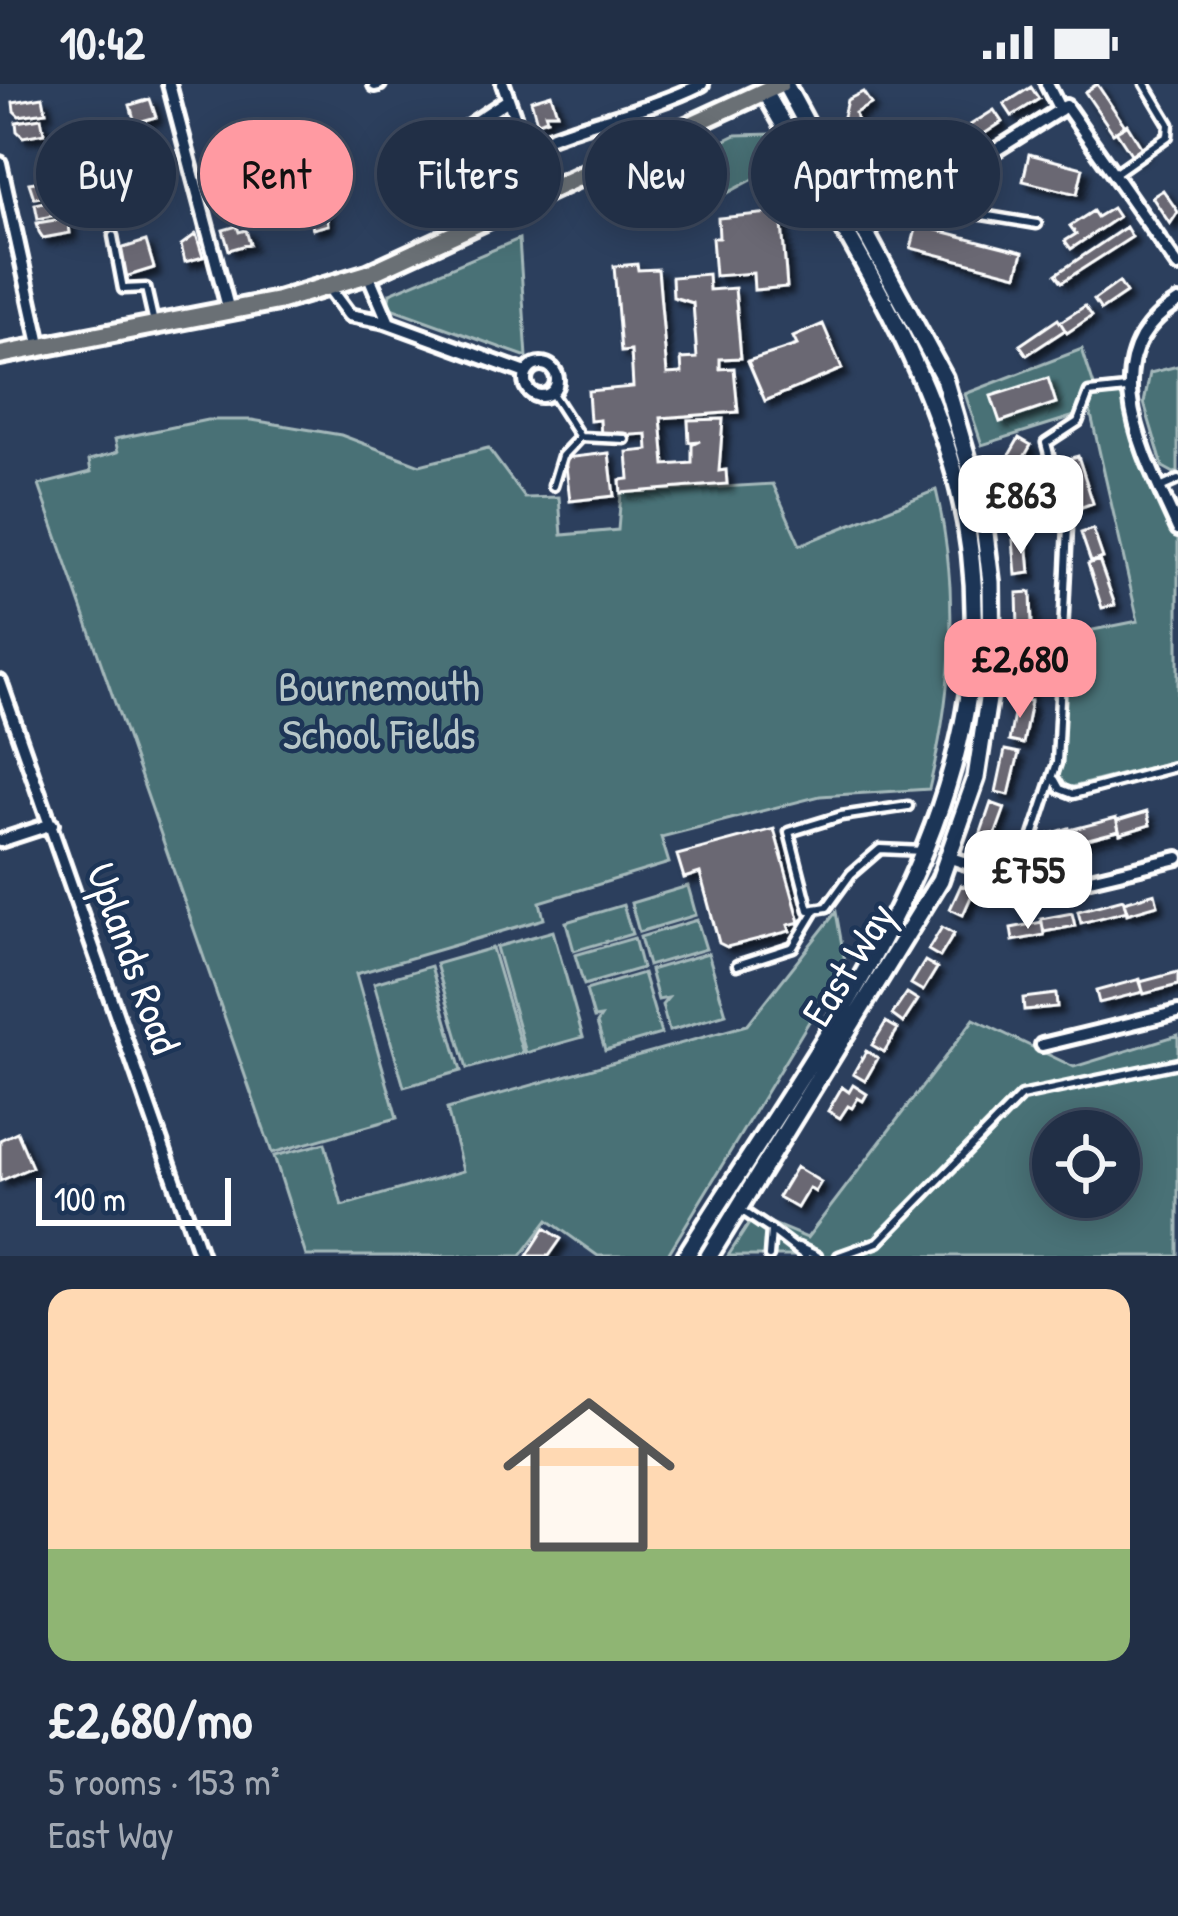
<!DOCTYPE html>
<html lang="en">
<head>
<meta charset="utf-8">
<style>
  :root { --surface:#212f46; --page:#29374d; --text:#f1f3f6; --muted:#a2a9b3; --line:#3e4a5f; --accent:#ff9aa2 }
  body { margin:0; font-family:"Patrick Hand",sans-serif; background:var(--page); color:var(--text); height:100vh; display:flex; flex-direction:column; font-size:45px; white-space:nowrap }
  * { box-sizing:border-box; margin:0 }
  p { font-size:39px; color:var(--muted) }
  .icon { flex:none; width:66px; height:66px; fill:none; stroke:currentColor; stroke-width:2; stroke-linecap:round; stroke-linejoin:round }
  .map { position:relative; height:1172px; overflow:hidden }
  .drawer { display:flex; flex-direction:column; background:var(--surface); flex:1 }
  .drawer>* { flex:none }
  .top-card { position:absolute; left:36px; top:36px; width:1107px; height:108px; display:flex; gap:24px }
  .controls { position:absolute; left:1032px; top:1026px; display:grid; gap:24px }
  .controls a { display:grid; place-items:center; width:108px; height:108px; border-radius:50%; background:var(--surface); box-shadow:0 6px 30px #0003,0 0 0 3px var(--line); font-size:60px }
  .scale { position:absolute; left:36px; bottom:30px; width:195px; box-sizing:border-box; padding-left:12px; border:6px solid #fff; border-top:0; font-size:33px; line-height:42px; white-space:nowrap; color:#fff; -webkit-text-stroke:9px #1d3557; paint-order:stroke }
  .price { position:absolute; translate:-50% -102px; padding:0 27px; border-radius:24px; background:#fff; color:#222; font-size:39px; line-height:78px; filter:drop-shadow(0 3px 6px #0008) }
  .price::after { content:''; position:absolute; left:50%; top:72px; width:36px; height:27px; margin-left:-18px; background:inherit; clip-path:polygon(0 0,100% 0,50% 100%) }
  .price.selected { background:var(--accent); color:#111 }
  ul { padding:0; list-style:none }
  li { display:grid; align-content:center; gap:24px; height:636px; padding:0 48px }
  li span { display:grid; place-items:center; height:372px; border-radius:24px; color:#555 }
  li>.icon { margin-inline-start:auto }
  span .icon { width:216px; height:216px; fill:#fffc; stroke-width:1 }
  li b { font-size:51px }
  .tag { padding:0 42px; border-radius:54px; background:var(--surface); box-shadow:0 6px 30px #0003,0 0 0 3px var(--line); font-size:42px; line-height:108px }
  .tag.selected { background:var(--accent); color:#111 }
  .status { display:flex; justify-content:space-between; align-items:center; height:84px; padding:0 60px; background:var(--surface); direction:ltr }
  .status svg { height:33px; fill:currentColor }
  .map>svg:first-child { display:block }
</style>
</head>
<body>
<div class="status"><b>10:42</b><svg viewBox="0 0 49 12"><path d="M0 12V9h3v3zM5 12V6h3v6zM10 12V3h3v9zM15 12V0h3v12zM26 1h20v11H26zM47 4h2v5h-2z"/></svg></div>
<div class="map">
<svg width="1178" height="1172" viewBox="0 0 1178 1172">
  <defs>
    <filter id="shadow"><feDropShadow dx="6" dy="6" stdDeviation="3" flood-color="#0009"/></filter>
  </defs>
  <rect width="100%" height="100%" fill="#2c3f5d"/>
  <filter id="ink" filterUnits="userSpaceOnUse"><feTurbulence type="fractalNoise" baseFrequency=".00833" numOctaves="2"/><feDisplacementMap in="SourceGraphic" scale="24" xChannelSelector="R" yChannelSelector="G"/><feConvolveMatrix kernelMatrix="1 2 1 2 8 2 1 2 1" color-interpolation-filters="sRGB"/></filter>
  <g filter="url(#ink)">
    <path fill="#487176" stroke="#a4b8ba" stroke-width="3" fill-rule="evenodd" d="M773,50L787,77L672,139L644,95L736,51Z
      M519,155L527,273L388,223L390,209Z
      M1082,265L1095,305H1126L1178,445V676L1068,704L1058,690L1068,551L1138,537L1087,313L1081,330L982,361L965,310Z
      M1178,282V388L1174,389L1163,383L1144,319L1150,289Z
      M207,336H252L341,351L420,381L488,364L525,414L559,413L562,451L618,446L621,409L773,400L800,461L936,406C960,506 953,605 929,705L820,712L661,753L669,779L540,818L544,835L356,890L397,1034L272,1069L39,401L91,388L89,376L118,368L115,355Z
      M688,802L696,831L639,848L631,819Z
      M623,821L632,850L574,867L566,838Z
      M836,828L845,878L667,1172H598L548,1136L521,1172H306L274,1072L325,1059L342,1122L463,1087L447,1025L747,941Z
      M697,836L706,865L648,882L640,853Z
      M553,847L583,953L526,969L496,863Z
      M634,854L642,884L584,901L575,871Z
      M492,864L523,969L467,985L436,880Z
      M708,869L726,930L669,947L662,921L668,914L658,916L650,886Z
      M431,882L461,987L404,1003L374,899Z
      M643,889L661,950L605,966L597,939L601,933L594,934L586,906Z
      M974,935L1074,983L1178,951V1172H728L754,1132L807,1154ZM1053,1047H1119V1113H1053Z"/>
    <path fill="#6a6873" stroke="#fff" stroke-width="3" filter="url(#shadow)" d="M1097,0L1125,42L1113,49L1085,8Z
      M1031,3L1039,15L1012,32L1004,20Z
      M863,8L871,20L855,29L864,66L858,69L840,45L847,16Z
      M551,10L557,29H545L547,35L537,38L531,16Z
      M43,13L46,28L19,32L14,27L13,18Z
      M150,15L156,33L135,39L130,21Z
      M994,26L1002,38L975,56L967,43Z
      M41,34L44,49L23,53L17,47L16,38Z
      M1127,40L1143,66L1133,73L1116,47Z
      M958,49L966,61L939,78L931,66Z
      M919,67L927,79L884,105L876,93Z
      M1029,70L1083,84L1077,110L1023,97Z
      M55,95L61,110L34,114L29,99Z
      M1163,106L1178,128L1170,140L1152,113Z
      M60,114L65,129L38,135L35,120Z
      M325,118L328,141L313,145L307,123Z
      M1112,124L1118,133L1071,165L1065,157L1076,150L1070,142L1093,127L1097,133Z
      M781,128L787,203L754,206L753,189L715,192L712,154H719L718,134Z
      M68,134L70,149L43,154L39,148L37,139Z
      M917,141L1023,168L1017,191L911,164Z
      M237,142L239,148L246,146L250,160L229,166L223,146Z
      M1126,143L1132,153L1062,198L1056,190Z
      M196,150L203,173L185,178L181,161Z
      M146,157L154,184L125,193L117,166Z
      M637,180L638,186L658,185L667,290L682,289L681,275L697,274L693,219L673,213L672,193L708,190L709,206L735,204L741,274L720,275V285L734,284L738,328L661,334L665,381L692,379V361L700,357L689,358L688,336L723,335L719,387L726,386L727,400L621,409L620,396L629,395L627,368L648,366L647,350L601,353L600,336L590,337L588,307L633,303L631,267L621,268L614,182Z
      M1119,198L1126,209L1101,226L1094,216Z
      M1085,222L1092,232L1067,249L1060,238Z
      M1058,235L1065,246L1027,271L1020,261Z
      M823,240L842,285L765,317L748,277L797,261L793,253Z
      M1048,294L1056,319L1000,338L991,312Z
      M1019,354L1031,361L1012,394L1000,387Z
      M609,369L614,412L570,417L565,374Z
      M1078,372L1093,419L1079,424L1063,376Z
      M1020,406L1026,440L1012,442L1006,408Z
      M1093,445L1103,474L1091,478L1081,449Z
      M1027,455L1030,489L1016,491L1013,456Z
      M1099,476L1115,521L1102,524L1088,480Z
      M1031,508L1032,542L1018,543L1017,509Z
      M1020,566L1034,568L1029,611L1015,609Z
      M1017,615L1031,617L1023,660L1009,657Z
      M1005,666L1019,669L1009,711L996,708Z
      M991,719L1005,724L990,765L977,760Z
      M1147,728L1150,741L1120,750L1117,737Z
      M1116,734L1119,747L1073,759L1069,746Z
      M1069,744L1072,756L1043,764L1040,753Z
      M774,745L800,838L788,841L790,847L727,863L719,859L700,789L684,794L677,771Z
      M961,801L974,806L963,831L950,825Z
      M1155,809L1158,821L1127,830L1124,818Z
      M1123,815L1127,827L1081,839L1078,827Z
      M1072,829L1075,842L1044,848L1041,835Z
      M1042,838L1044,851L1013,857L1011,844Z
      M942,843L954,850L940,873L928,866Z
      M925,877L937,884L923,907L911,900Z
      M1178,888V901L1144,910L1140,898Z
      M1140,895L1143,908L1099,919L1096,907Z
      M907,909L918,916L903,939L892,931Z
      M1056,910L1057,923L1024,926L1023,914Z
      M886,938L898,945L884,968L872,961Z
      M866,967L878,974L865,997L853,990Z
      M853,1001L867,1010L863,1017L858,1014L852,1024L848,1022L840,1034L828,1027L842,1003L849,1008Z
      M17,1048L32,1083L0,1097V1056Z
      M796,1083L821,1098L815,1108L809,1104L797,1124L778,1113Z
      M545,1144L561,1155L549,1172H527Z"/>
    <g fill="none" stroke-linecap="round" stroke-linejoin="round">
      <g stroke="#fff" stroke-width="15">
        <path id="lane" d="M1114,90L1168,52L1169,40L1145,0
          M950,96L970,129L1037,140
          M113,152L123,205L146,204L154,239
          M551,308L580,353L562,372L553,402
          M580,353L625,355
          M1160,404L1178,396
          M1055,696L1060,705L1073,710L1178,682
          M908,722L841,732L789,748L809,826L827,823L851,790L880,765L923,767
          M1023,782L1057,679L1068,442L1046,359L1078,338L1089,309L1126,305
          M737,881L793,863L816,825
          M741,1126L771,1146L769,1172
          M771,1146L805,1172
          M798,1163L817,1172
          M839,1172L878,1158L1021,1012L1178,979"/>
      </g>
      <g stroke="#fff" stroke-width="20">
        <path id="street" d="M169,0L229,227
          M503,0L542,112
          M1047,0L1060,26
          M375,1L379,0
          M524,64C582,37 644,29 702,0
          M425,71L508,16
          M0,79L41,265
          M867,147L1066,22L1178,182
          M368,190L389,239
          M329,204L349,231L386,238L526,289
          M1178,218C1088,273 1146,373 1178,445
          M525 296a16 16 0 1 1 32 0a16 16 0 1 1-32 0Z
          M0,598L201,1172
          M0,757L52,740
          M948,773L1010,794
          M1008 799a17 17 0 1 1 34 0a17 17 0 1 1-34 0Z
          M1043,800L1090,795L1178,774
          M1042,961L1178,928"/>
      </g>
      <g stroke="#fff" stroke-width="24">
        <path id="secondary" d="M686,1172C839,926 1045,683 950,373C911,244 830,125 765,8
          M709,1172L940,796L976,694L992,589L991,498L982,425L944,294L785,0"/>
      </g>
      <g stroke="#fff" stroke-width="26">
        <path id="primary" d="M0,271L278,217L368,190L780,0"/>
      </g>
      <use href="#lane" stroke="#1d3557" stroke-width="6"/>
      <use href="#street" stroke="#1d3557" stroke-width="10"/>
      <use href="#secondary" stroke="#1d3557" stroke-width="15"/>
      <use href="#primary" stroke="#6b7074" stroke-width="16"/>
    </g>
  </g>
  <g text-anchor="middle" stroke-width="9" stroke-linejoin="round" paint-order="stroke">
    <g font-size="42" fill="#b6c6c8" stroke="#1d3557">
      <text x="379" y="617">Bournemouth<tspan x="379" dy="48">School Fields</tspan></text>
    </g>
    <g font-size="42" fill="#fff" stroke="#1d3557">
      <text transform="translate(134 874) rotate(70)" y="15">Uplands Road</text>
      <text transform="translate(848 880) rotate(-58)" y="15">East Way</text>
    </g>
  </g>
</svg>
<div class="controls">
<a><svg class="icon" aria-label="locate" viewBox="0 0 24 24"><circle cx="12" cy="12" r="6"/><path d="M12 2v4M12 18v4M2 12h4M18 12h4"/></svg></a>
</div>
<div class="scale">100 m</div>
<b class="price" style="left:1021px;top:473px">£863</b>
<b class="price selected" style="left:1020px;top:637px">£2,680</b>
<b class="price" style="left:1028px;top:848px">£755</b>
<div class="top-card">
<a class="tag">Buy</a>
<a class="tag selected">Rent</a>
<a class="tag">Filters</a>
<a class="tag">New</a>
<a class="tag">Apartment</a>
</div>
</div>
<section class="drawer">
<ul>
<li><span style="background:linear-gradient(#ffd9b3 70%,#8fb573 0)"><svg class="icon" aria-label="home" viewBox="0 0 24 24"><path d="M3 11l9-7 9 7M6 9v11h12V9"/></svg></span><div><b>£2,680/mo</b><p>5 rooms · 153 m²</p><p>East Way</p></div></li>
</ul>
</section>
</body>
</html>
